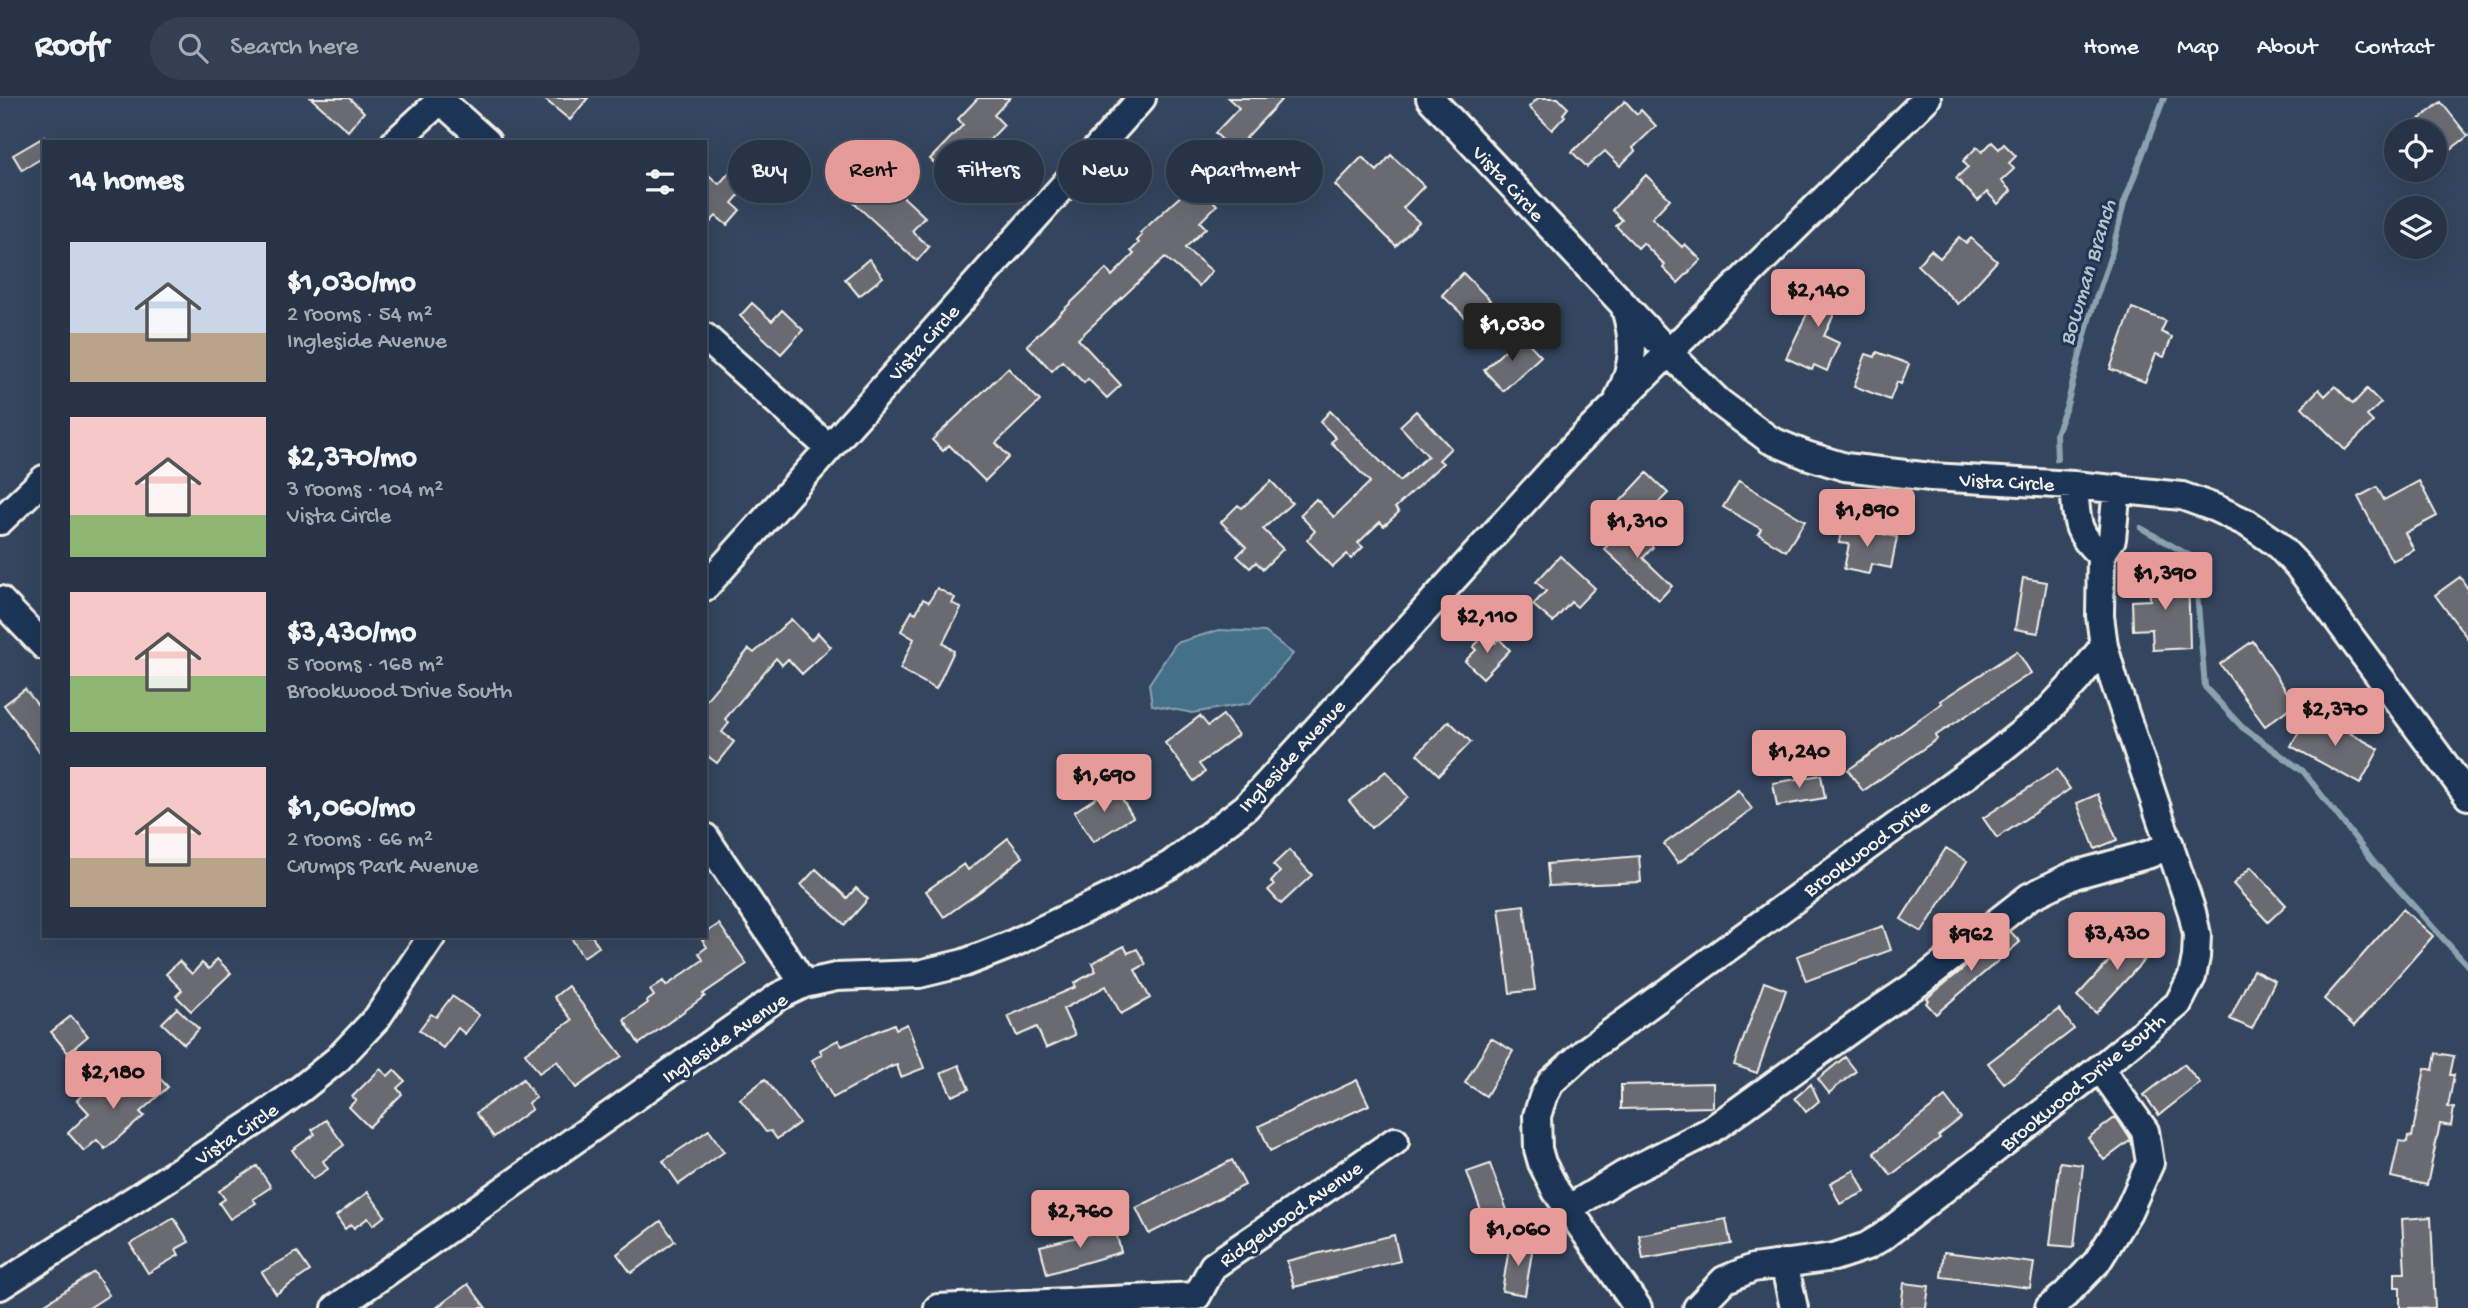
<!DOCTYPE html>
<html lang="en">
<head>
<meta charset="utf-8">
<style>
  :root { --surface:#273447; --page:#333f52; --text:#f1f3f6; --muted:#a4aab4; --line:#434f60; --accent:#e69b98 }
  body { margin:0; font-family:"Gochi Hand",sans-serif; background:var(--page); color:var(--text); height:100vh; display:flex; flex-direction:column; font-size:26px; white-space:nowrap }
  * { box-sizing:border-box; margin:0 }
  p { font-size:23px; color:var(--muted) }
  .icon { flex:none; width:38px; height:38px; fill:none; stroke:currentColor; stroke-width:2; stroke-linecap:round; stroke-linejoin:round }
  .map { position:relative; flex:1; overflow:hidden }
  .side { position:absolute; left:42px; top:42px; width:665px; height:798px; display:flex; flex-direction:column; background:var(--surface); border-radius:0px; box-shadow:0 7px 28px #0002,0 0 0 2px var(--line) }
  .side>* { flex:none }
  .banner { position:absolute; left:728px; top:42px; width:665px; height:63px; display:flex; gap:14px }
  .fabs { position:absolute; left:2384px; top:21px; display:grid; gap:14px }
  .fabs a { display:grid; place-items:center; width:63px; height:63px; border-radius:50%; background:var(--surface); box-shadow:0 7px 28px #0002,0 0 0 2px var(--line); font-size:35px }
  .price { position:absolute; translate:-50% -60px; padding:0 16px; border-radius:7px; background:var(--accent); color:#111; font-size:23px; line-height:46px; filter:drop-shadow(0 2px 4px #0008) }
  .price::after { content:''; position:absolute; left:50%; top:42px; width:21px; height:16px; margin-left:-10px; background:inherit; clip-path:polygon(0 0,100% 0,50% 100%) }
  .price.current { background:#222; color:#fff }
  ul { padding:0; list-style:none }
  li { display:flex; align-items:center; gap:21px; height:175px; padding:0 28px }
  li span { display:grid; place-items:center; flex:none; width:196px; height:140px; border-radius:0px; color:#555 }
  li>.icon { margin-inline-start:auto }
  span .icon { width:84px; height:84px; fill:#fffc; stroke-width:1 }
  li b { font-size:30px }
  h2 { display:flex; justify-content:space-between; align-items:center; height:84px; padding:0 28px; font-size:30px }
  .chip { padding:0 24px; border-radius:32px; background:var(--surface); box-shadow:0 7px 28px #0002,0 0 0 2px var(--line); font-size:24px; line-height:63px }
  .chip.current { background:var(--accent); color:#111 }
  header { display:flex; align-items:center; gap:42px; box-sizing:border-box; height:98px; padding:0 35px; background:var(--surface); border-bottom:2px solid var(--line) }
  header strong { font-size:33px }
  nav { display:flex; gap:38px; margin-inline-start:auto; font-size:24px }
  .search { width:490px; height:63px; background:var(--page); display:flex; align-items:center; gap:18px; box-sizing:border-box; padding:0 24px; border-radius:38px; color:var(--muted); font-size:26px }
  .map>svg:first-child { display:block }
</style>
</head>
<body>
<header>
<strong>Roofr</strong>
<div class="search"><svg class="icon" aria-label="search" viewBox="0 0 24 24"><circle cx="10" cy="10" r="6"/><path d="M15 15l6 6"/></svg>Search here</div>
<nav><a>Home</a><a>Map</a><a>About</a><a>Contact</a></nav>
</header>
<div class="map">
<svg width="2468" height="1210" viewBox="0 0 2468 1210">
  <rect width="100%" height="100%" fill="#34455f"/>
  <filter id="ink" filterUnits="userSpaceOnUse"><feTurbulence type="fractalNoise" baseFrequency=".0143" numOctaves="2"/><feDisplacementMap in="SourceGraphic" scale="14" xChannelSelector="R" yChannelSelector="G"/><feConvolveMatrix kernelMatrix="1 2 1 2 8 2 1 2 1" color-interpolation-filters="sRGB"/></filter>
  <g filter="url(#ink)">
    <path fill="#446f89" stroke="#8aa3af" stroke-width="2" d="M1219,532L1265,534L1293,556L1250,605L1192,615L1152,607L1149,586L1176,545Z"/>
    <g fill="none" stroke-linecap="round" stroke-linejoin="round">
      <path stroke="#8aa3af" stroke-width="6" d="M2057,361L2056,335L2067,307L2090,218L2112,154L2124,105L2164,0
        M2141,430L2194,460L2205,589L2242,629L2303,673L2372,762L2468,868"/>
    </g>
    <path fill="#6a6a73" stroke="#f4f1e8" stroke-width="2" d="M311,0H349L364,14L348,33Z
      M543,0H588L570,22Z
      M978,0H1010L994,17L1004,27L973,59L975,62L954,84L930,61L963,27L958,21Z
      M1228,0H1283L1234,53L1215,35L1239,10Z
      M1538,0H1558L1568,10L1563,16L1565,18L1552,32L1529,9Z
      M1625,3L1637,16L1641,12L1656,28L1633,50L1635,53L1620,68L1605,53L1587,69L1572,54Z
      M2441,4L2468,38L2434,64V33H2405Z
      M44,39V59L22,72L13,57Z
      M1992,44L1999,51L2004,46L2016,58L2009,65L2014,71L2001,83L2011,93L1998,106L1987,94L1978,103L1956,80L1968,69L1963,63L1977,49L1982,54Z
      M746,56L763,70L732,105L740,112L727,127L716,118L705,130V74L719,86Z
      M1391,57L1424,88L1403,110L1419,124L1396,148L1335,87L1362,59L1377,73Z
      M882,74L901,91L898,94L925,119L912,133L929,149L917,163L854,105Z
      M1646,77L1670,101L1652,120L1682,149L1685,146L1701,162L1678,185L1663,170L1665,167L1643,145L1638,150L1616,128L1622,122L1612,112Z
      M1195,85L1217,107L1200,124L1206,130L1185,150L1212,173L1199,188L1165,159L1078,241L1121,287L1107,300L1088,281L1084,285L1062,263L1052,273L1027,247L1106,171L1112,178L1134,156L1131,153L1139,145L1137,143L1142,137L1140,135Z
      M1959,139L1966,145L1971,140L1997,163L1958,206L1917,167L1931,152L1940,160Z
      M869,161L883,179L859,198L845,181Z
      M1463,175L1490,202L1469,223L1442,197Z
      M1824,180L1846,190L1824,238L1839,245L1827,273L1814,267L1812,272L1786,260Z
      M752,205L772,223L782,212L803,232L781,256L740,218Z
      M2132,210L2166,223L2161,234L2172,239L2164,259L2156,256L2145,284L2110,271Z
      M1521,237L1541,258L1503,293L1484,272Z
      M1877,254L1909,266L1901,286L1897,284L1890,302L1854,288L1866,256L1875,259Z
      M1008,270L1040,303L996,345L1009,359L985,383L949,347L943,353L932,342Z
      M2335,288L2353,306L2367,291L2381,305L2367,318L2373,324L2345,352L2302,309L2319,291L2325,298Z
      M1330,313L1400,383L1428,358L1400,328L1416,313L1451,350L1439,362L1443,365L1395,410L1399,414L1384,428L1380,424L1358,445L1363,449L1351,461L1347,456L1333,469L1307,442L1315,433L1300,417L1316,401L1334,419L1370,384L1331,344L1336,340L1320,324Z
      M1647,375L1668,395L1635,429L1614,410Z
      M1271,383L1292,405L1263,431L1283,451L1263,471L1256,464L1250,470L1237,458L1246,449L1221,424L1238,407L1242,410Z
      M1739,383L1805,423L1786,453L1758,436L1761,431L1723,409Z
      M2419,383L2437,418L2405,435L2414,452L2392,463L2358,399L2377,389L2384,402Z
      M1629,425L1653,449L1643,460L1672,488L1659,502L1604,451Z
      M1842,428L1897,439L1891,470L1871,466L1869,476L1844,471L1849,446L1839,445Z
      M1560,458L1595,490L1577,509L1571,504L1553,524L1533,507L1546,493L1536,484Z
      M2188,475L2190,550L2153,552L2152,531L2133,532L2132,503L2150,502L2149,477Z
      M2460,479L2468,491V541L2435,497Z
      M2023,480L2047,484L2038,535L2015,531Z
      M937,490L955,500L952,505L961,510L943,545L954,553L936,591L900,571L914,541L901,533L912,513L916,515L923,501L929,504Z
      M791,521L811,542L818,535L831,549L802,576L788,561L782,567L776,560L725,621L729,625L722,634L734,644L717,665L705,656V603L749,551L754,555Z
      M1486,536L1495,545L1499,541L1510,552L1483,580L1465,563L1476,552L1473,549Z
      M2253,543L2295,606L2265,628L2220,566Z
      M2017,553L2031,575L1935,638L1937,641L1863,693L1848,672L1942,605L1940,603Z
      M25,591L44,615V660L4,607Z
      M2310,613L2379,651L2360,686L2291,648Z
      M1223,617L1238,637L1199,666L1205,674L1194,683L1165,645L1200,618L1208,628Z
      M1449,623L1471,644L1439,677L1417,656Z
      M2057,671L2070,691L1997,740L1983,720Z
      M1386,673L1408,699L1371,730L1349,703Z
      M1821,677L1825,700L1777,708L1773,685Z
      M1114,688L1133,719L1093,744L1074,714Z
      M1738,692L1752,711L1678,765L1664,746Z
      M2098,696L2117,742L2095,751L2077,705Z
      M1008,740L1023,759L982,792L944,819L926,793L964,766L968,772Z
      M1946,750L1967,763L1922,834L1901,821Z
      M1289,752L1312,777L1281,806L1268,792L1274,787L1271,784L1280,774L1273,767Z
      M1639,758L1641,784L1549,788L1547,766Z
      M2251,769L2286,807L2268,824L2233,786Z
      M816,771L847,800L856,790L868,801L845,827L801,787Z
      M1524,807L1535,892L1510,895L1499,810Z
      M2403,811L2433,838L2354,928L2324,901Z
      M719,826L747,866L703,896L705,898L639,946L624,922L648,905L647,903L654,898L650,892L663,883L666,888L703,862L699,855L707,849L700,838H705V835Z
      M1883,828L1891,852L1806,883L1797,858Z
      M2138,832L2156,849L2096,915L2077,898Z
      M2010,833L2020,844L1936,916L1926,905L1929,902L1927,900Z
      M570,838H592L599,849L583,859Z
      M1124,848L1128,855L1137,851L1146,866L1135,872L1150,900L1121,916L1106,888L1063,911L1075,937L1046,950L1037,929L1017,938L1008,918L1076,889L1074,885L1096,873L1092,865Z
      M217,861L231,875L191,913L176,898L182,892L166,876L179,863L192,876L202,865L209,871Z
      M2253,872L2275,883L2252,931L2230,921Z
      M1764,884L1786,892L1757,975L1734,967Z
      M568,888L622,958L576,990L557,963L539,975L525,955L572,922L554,899Z
      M452,898L479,917L465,936L458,930L443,950L419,932L431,916L436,919Z
      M177,910L199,931L184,946L162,925Z
      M2059,911L2074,931L2004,985L1988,965Z
      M71,918L88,938L68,955L51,934Z
      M894,926L896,931L907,926L924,970L901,979L897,967L891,969V968L833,1000L812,962L822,956L820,952L838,942L842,948Z
      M1491,940L1513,953L1486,998L1465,985Z
      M2436,955L2454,958L2450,977H2454L2448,1009L2454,1010L2451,1028L2440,1026L2427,1087L2391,1079L2399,1043L2407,1044L2408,1038L2412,1039L2425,970L2433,972Z
      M1845,959L1856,973L1829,995L1818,981Z
      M2184,966L2200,985L2159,1017L2144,997Z
      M959,967L969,991L952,998L941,975Z
      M380,971L388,978L394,972L405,983L397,990L402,996L369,1029L349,1009L356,1002L352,999Z
      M154,974L168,989L140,1014L144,1018L105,1051L97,1042L84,1053L68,1035L89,1015L77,1002L104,977L125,1000Z
      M523,981L536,1000L528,1005L532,1011L494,1039L476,1015Z
      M765,981L799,1025L777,1041L771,1033L766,1034L740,1001Z
      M1357,982L1369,1007L1270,1053L1259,1028Z
      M1713,985V1009L1621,1011V987Z
      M1811,986L1819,1003L1806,1014L1795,1000Z
      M1945,999L1961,1020L1938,1038L1940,1040L1891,1077L1874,1055Z
      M2116,1019L2131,1042L2104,1062L2088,1040Z
      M326,1022L344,1047L323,1063L328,1071L313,1081L292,1052L315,1036L312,1032Z
      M709,1032L724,1054L679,1086L663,1063Z
      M1232,1062L1245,1087L1149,1136L1136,1110Z
      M2060,1064L2083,1067L2074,1149L2050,1147Z
      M1490,1066L1507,1112L1484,1121L1467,1074Z
      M257,1068L271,1089L253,1101L256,1105L230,1121L219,1105L225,1101L219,1093Z
      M1854,1072L1865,1094L1840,1106L1830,1085Z
      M368,1094L385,1118L373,1127L368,1120L354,1130L351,1126L345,1131L336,1118Z
      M2431,1119L2435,1210H2400V1189H2395V1175H2405L2402,1121Z
      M174,1120L189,1144L176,1151L179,1157L148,1175L130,1146Z
      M1726,1121L1731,1146L1643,1161L1639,1137Z
      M661,1123L675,1143L631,1175L617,1156Z
      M1115,1130L1121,1154L1047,1176L1040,1148Z
      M1394,1137L1400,1163L1294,1189L1287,1163Z
      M1510,1144L1533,1148L1525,1197L1502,1193Z
      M297,1154L310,1173L276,1196L262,1174Z
      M1944,1154L2034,1165L2030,1190L1941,1179Z
      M94,1174L109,1197L89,1210H39Z
      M1904,1185L1929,1188L1926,1210H1901Z
      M468,1186L486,1210H436Z"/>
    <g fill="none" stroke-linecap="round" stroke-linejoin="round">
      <g stroke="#f4f1e8" stroke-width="32">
        <path id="minor" d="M438,0L487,44
          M1430,0L1670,256L1719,304L1770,342L1806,357L1845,369L1931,379L2074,387L2182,398L2215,410L2247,425L2276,445L2298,468L2468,698
          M395,44L443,0
          M705,239L829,350
          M1619,299C1635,265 1635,245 1625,210
          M2074,387C2077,421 2074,434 2101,457
          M0,423L44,381
          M705,489L1142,0
          M0,502L44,548
          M705,739L804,886
          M1568,1111L1623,1077L1710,1033L1868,919L1920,884L2029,799L2074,777L2150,756L2170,747
          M1784,1165L1794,1210
          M0,1188L255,1024L302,990L338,961L377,920L432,838
          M336,1210L779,898L804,886L836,879L919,876L964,865L1010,847L1106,801L1170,767L1246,709L1576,346L1927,0
          M938,1210L1197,1198L1213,1168L1395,1043
          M1638,1210L1556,1093L1542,1065L1538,1051L1537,1018L1543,999L1551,984L1587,952L1994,657L2046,615L2077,582L2104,548L2100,518L2101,457L2112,441L2117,390
          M1697,1210L1724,1182L1753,1170L1834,1159L1867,1148L1882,1139L2100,970L2178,906L2192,879L2196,859L2197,837L2192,814L2114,583L2104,548
          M2049,1210L2065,1197L2097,1164L2128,1114L2150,1065L2145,1033L2100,970"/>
      </g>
      <use href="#minor" stroke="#1d3557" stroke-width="26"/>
    </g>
  </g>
  <g text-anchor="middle" stroke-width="6" stroke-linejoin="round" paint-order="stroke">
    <g font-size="21" fill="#f4f1e8" stroke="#1d3557">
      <text transform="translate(1509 85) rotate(47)" y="7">Vista Circle</text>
      <text transform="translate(923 244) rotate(-48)" y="7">Vista Circle</text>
      <text transform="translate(2007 383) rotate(3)" y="7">Vista Circle</text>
      <text transform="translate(1291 657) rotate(-47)" y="7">Ingleside Avenue</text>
      <text transform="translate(1866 749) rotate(-36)" y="7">Brookwood Drive</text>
      <text transform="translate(724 939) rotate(-34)" y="7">Ingleside Avenue</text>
      <text transform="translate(2082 983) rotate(-39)" y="7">Brookwood Drive South</text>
      <text transform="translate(236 1035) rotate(-34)" y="7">Vista Circle</text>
      <text transform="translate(1290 1115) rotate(-35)" y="7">Ridgewood Avenue</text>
    </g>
    <g font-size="23" font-style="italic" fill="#b6c4c7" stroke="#1d3557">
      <text transform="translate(2086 174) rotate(-73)" y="8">Bowman Branch</text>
    </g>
  </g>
</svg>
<div class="fabs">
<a><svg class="icon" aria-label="locate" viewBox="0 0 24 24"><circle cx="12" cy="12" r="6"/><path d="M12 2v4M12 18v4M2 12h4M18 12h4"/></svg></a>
<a><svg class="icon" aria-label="layers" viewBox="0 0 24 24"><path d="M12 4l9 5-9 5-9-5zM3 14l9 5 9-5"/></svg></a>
</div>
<b class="price" style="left:1818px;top:231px">$2,140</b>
<b class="price current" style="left:1512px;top:265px">$1,030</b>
<b class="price" style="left:1867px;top:451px">$1,890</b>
<b class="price" style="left:1637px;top:462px">$1,310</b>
<b class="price" style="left:2165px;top:514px">$1,390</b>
<b class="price" style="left:1487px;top:557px">$2,110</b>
<b class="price" style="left:2335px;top:650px">$2,370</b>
<b class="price" style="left:1799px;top:692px">$1,240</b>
<b class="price" style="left:1104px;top:716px">$1,690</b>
<b class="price" style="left:2117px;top:874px">$3,430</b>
<b class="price" style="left:1971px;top:875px">$962</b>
<b class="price" style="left:113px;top:1013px">$2,180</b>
<b class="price" style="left:1080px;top:1152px">$2,760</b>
<b class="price" style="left:1518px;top:1170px">$1,060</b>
<div class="banner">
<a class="chip">Buy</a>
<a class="chip current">Rent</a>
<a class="chip">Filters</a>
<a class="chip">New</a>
<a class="chip">Apartment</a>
</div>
<section class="side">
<h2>14 homes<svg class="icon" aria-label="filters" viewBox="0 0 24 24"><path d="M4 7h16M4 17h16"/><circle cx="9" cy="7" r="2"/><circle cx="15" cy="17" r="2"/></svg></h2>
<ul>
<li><span style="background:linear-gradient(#c9d6e8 65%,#b9a48a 0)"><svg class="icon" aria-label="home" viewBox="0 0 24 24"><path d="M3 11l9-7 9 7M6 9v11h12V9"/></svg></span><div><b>$1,030/mo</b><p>2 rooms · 54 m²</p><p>Ingleside Avenue</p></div></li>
<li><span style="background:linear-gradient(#f6c9c9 70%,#8fb573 0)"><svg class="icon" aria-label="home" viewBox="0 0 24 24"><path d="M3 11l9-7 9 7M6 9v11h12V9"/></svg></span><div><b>$2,370/mo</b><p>3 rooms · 104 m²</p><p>Vista Circle</p></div></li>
<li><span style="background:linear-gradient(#f6c9c9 60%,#8fb573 0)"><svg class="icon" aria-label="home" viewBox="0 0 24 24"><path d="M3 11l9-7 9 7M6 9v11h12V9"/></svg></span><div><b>$3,430/mo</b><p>5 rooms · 168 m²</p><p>Brookwood Drive South</p></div></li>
<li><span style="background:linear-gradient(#f6c9c9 65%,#b9a48a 0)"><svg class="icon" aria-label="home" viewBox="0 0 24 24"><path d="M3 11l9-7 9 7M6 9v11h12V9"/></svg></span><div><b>$1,060/mo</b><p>2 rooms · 66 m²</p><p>Crumps Park Avenue</p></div></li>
</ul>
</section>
</div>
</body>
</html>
